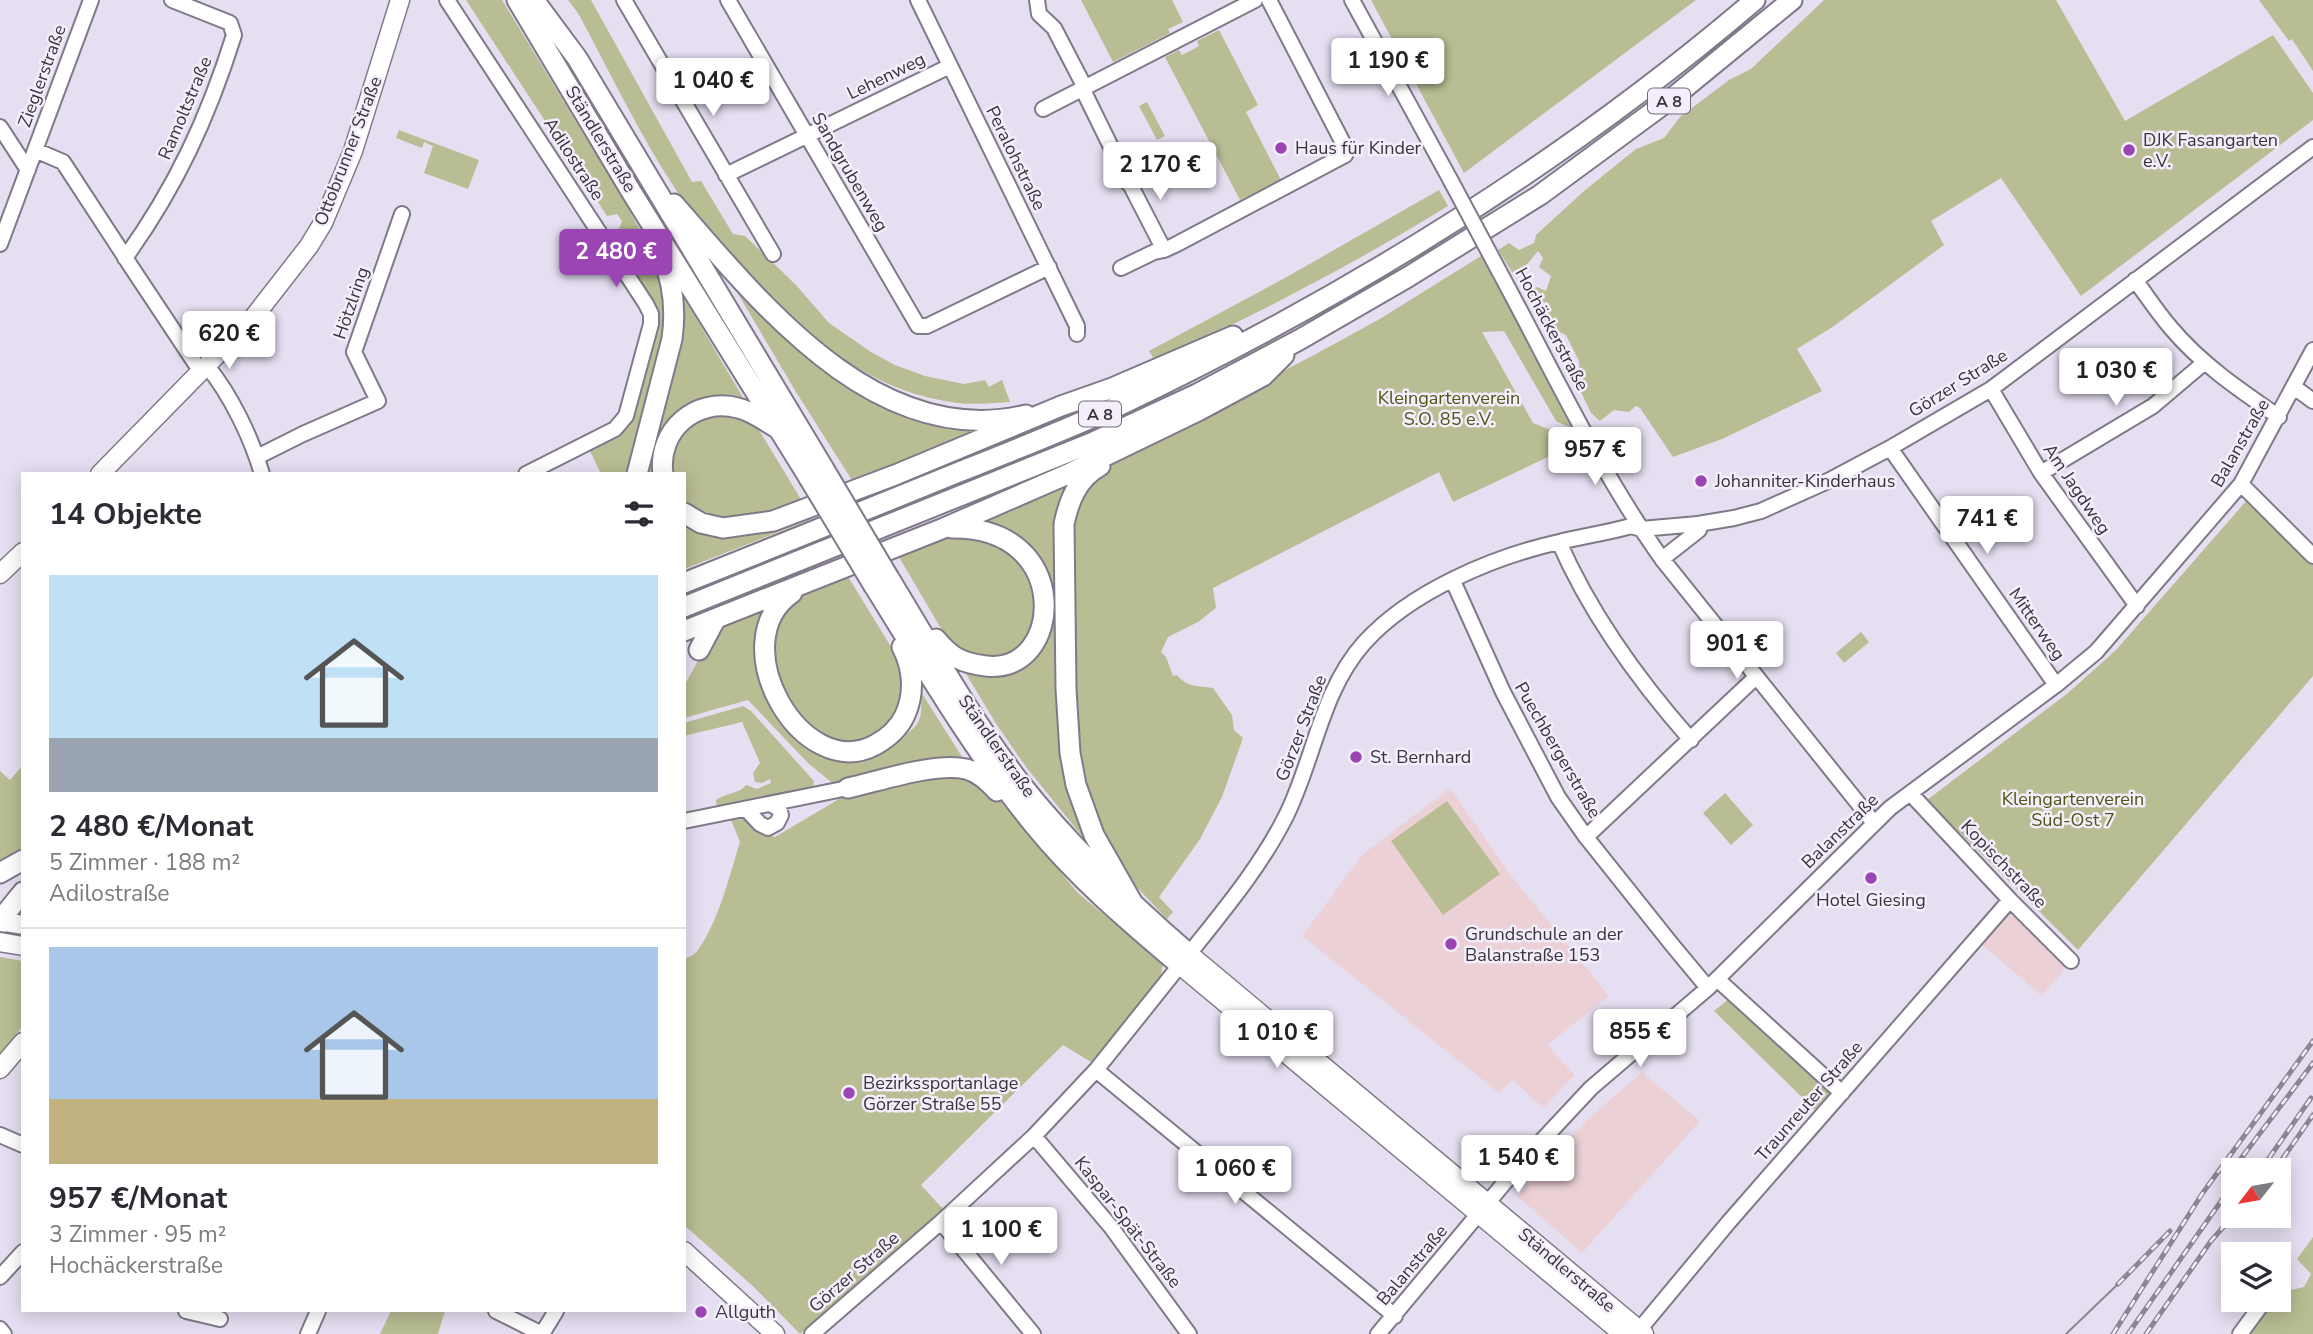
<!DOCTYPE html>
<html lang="de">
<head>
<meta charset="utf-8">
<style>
  :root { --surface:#fff; --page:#f7f7f7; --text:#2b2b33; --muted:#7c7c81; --line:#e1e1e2; --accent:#9a45b3 }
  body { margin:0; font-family:"Nunito Sans",sans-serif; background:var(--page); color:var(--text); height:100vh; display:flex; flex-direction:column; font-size:26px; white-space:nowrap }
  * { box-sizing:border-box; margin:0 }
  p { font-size:23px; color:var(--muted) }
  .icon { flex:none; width:38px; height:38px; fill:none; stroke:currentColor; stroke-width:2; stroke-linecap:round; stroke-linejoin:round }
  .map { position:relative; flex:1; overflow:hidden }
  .details { position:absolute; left:21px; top:472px; width:665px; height:840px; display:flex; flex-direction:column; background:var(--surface); border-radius:0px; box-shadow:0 4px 18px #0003 }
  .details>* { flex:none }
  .needle { width:46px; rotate:239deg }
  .fabs { position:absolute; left:2221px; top:1158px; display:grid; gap:14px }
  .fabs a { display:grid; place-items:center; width:70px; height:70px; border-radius:0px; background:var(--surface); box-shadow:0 4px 18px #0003; font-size:35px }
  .price { position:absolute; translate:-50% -60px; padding:0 16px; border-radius:7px; background:#fff; color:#222; font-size:23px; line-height:46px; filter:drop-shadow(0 2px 4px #0008) }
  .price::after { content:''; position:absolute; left:50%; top:42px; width:21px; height:16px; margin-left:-10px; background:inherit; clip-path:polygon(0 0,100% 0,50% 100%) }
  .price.on { background:var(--accent); color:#fff }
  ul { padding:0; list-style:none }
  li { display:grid; align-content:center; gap:14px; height:371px; padding:0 28px }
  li+li { border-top:2px solid var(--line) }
  li span { display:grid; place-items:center; height:217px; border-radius:0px; color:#555 }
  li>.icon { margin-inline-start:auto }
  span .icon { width:126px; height:126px; fill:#fffc; stroke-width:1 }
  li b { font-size:30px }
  h2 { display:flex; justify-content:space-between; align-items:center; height:84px; padding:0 28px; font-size:30px }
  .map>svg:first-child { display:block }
</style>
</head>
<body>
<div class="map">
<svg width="2313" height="1334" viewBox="0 0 2313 1334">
  <rect width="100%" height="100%" fill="#e6dff2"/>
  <path fill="#ebd1d6" d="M1450,788L1512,877L1609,996L1547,1045L1575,1075L1543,1108L1513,1080L1499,1093L1302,936L1363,854Z
    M2009,912L2017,917L2067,966L2042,996L1980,943L2005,914Z
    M1642,1072L1700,1121L1582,1253L1517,1196L1588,1119Z"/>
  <path fill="#b9bd93" d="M466,0H502L626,204L659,266L666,314L663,344L629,474H601L590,451L630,426L658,322L652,302L614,242L622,221L617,214L607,216Z
    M568,0H591L692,182L701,181L733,234L745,236L796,285L829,323L871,352L895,365L925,376L964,384L985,380L989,387L1002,380L1010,402C993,403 974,405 957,403C866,391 805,335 745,271C721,245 696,219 676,190C639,134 610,72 578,13Z
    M1081,0H1172L1183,22L1168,29L1170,33L1113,62Z
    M1371,0H1696L1464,173Z
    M1824,0H2056L2125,121L2273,35L2313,93V120L2081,296L2001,178L1931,221L1944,245L1834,326L1797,349L1822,391L1722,439L1673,457L1640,408L1636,406L1629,412L1614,410L1600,421L1591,413L1580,390L1579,361L1566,335L1544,326L1539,318L1546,310L1547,302L1535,304L1529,296L1532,289L1537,287L1546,291L1551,276L1539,267L1543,258L1538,251L1516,278L1498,250L1509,243L1519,250L1534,243L1536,235L1584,191L1636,149L1664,138L1680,117L1729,80L1751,69Z
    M2259,0H2313V71L2292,39L2289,41Z
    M1219,30L1258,105L1246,112L1281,180L1240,200L1165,57L1179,50L1182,55L1199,46L1197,41Z
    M1147,102L1165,136L1157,140L1139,106Z
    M399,130L479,160L468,189L424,173L433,146L424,142L422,148L396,138Z
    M1439,190L1448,206C1354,264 1256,315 1155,361L1149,351L1285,278Z
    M1481,256L1574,426L1571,428L1556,421L1504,331L1482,332L1533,423L1571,438L1567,448L1453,502L1439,472L1213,588L1216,608L1198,622L1168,637L1161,652L1166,657L1173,676L1177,675C1186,687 1199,686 1213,688L1232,715L1234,730L1243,738L1222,797L1200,839L1159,897L1173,912L1167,919L1129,879L1090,813L1075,752L1071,513L1096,472L1120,457L1312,356L1378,320Z
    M731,282L863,392L996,425L855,485L796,392Z
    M683,296L745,401L704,399L658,474H645L681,297Z
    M707,414C727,414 744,416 759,430L802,501C781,511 741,525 717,521C705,519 692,509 684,501V474H672C671,442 682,432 707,414Z
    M1070,481L1059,517L1086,841L1026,767L995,722L965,672C982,665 1013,668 1028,661C1032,659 1036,653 1039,650C1066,621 1051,567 1026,543C1013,531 993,526 976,523Z
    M2248,499L2313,565V676L2078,950L1927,800L2068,693L2116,650Z
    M809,515L812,519L684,569V520Z
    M955,534L985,537L1025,566L1039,604L1030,636L1008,657L967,656L946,637L896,552Z
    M847,575L896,655L905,684L900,711L882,735L838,744L810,730L781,694L770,632L806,590Z
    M766,605L757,642L816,749C847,767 873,759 901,738C906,734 914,729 917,724C923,715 921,702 921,692L966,763L836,786L809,764L748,700L684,718V686L716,628Z
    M1861,632L1869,642L1844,663L1836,653Z
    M743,706L751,711L814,781L813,786L797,790L793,796L717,810L716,800C726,793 739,794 746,785L757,789L771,783L770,779L762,783L755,782L753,773L760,763L742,722L684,736V723Z
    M23,765V851L0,863V771L10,780Z
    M951,773L989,787L1078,893L1163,964L1160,980L1091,1062L1063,1045L921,1185L943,1209L800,1334L755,1288L684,1225V959C689,957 695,955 698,950C719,920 729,877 740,842L731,820L745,819L762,832L775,837L844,796Z
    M1725,793L1753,825L1731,845L1703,813Z
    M1447,801L1500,874L1443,915L1391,841Z
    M0,957L23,961V1026L0,1054Z
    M1730,998L1831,1092L1815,1110L1714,1011Z
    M2313,1237V1334H2246L2271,1300H2278L2279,1293L2304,1287L2311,1274L2297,1259Z
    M391,1311H445L438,1334H380Z"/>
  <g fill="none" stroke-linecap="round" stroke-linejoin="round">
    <g stroke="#80798a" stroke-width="18">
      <path id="minor" d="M447,0L646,304L651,314V324L626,416L615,429L526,474
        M624,0L773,254
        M728,0L918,326H927L1049,267
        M918,0L1077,326V334
        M1037,0L1039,14L1054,28L1081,80L1086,96L1113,151L1116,171L1131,186L1164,250
        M1352,0L1451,181
        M1043,109L1255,0
        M0,127L28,170
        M35,150L63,162L127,260
        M726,175L950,66
        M0,244L91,0
        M125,258C176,187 208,118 234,35L230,23L172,0
        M128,262L201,372
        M1121,268L1154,252L1164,250L1175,245L1345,155L1342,141L1269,0
        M1499,271C1551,367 1598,469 1662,559L1874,823
        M2135,280C2147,296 2158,313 2171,328C2201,364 2241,391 2279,417
        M207,366C231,395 252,439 262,474
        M2294,387L2313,401
        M1991,389L2041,473L2137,606
        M1890,448L2056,685
        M257,457L303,434L378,401L354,352L402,214
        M2041,473L2153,406L2205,362
        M2241,484L2313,556
        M1559,542C1591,615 1638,680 1691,740
        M1662,559L1699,530L1698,524
        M1453,581L1503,692L1558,797L1586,837L1673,946L1708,988
        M1910,793L2010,900L2071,961
        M746,809L760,824L768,828L777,823L781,815L779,809L770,804
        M684,821L848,788
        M1586,837L1756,677
        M1189,954C1224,910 1261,866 1286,816C1314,760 1321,691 1364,643C1410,592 1492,557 1559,542C1583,536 1607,533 1631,526L1641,529L1698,524L1734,518L1761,511L1830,480L1890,448L1991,389L2313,147
        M1717,979L1842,1093
        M1096,1070L1395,1316
        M0,1135L23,1145
        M1034,1136L1111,1227L1189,1334
        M941,1222L1033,1334
        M0,1277L23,1252
        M2278,1280L2281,1277
        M186,1311L220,1319
        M496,1311L542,1334
        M0,1329L4,1334
        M1639,1330L1728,1223L2010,900
        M308,1334L318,1311
        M542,1334L556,1311
        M812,1334L941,1222L1034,1136L1096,1070L1180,965
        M1378,1334L1521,1163L1591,1088L1708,988L1890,808L2056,685L2096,652L2241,484L2313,350
        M2240,1334L2265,1300"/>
    </g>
    <g stroke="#80798a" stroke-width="21">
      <path id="major" d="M100,474L253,318L309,246L323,223L353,151L400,0
        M0,574L23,552
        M0,921L23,925
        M0,942L23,946
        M1189,954L1644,1334
        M1180,965L1623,1334
        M0,1069L23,1042
        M684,1251L775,1334"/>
    </g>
    <g stroke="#80798a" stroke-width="23">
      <path id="highway" d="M517,0L632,193L809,478
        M534,0L577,58L824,469
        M674,204C760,302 876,451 1026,415
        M1100,466C1078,478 1069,500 1064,524L1066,689L1070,753L1076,785L1094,835L1136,909
        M637,474L672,339C676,310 674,284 662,257
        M663,474C657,430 696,397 738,408C752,411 765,421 777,428
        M684,513L701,523L723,528L773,521L895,475L1061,406L1112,388L1233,336
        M889,578C931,647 971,719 1021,784C1071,847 1129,902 1189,954
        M684,583C776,546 867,510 959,472C1012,451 1066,430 1118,406C1345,298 1564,163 1755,0
        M874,586C925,668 973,750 1034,825C1077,878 1128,921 1180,965
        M792,593C721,642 802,784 875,745C888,738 899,728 905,715C915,693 913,668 902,647
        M684,607L1091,443L1199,393L1299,340L1408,277L1540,195L1676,95L1792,0
        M684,631L944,528L1068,474L1198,411L1263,376L1284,355
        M936,639C951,657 961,663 986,666C1063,676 1075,526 952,528
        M699,650L715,620
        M848,788C880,781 935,762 966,769C978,772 989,782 997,791
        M0,873L23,860
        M4,922L6,913L23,892"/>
    </g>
    <use href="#minor" stroke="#fff" stroke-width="14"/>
    <use href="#major" stroke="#fff" stroke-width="18"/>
    <use href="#highway" stroke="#fff" stroke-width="19"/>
    <path stroke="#8b8693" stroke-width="2" d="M2066,1334L2118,1284"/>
    <g stroke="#8b8693" stroke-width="5">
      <path id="rail" d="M2260,1171L2311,1098
        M2274,1171L2313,1115
        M2224,1181L2313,1063
        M2118,1284L2170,1231
        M2113,1334L2202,1194L2313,1041
        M2128,1334L2233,1184
        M2146,1334L2211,1241L2233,1216"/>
    </g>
    <use href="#rail" stroke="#f3edfc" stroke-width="2.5" stroke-dasharray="8" stroke-linecap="butt"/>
    <g stroke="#80798a" stroke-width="18" stroke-linecap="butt">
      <path id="minor-bridge" d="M1451,181L1499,271"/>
    </g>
    <g stroke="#80798a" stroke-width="23" stroke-linecap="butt">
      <path id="highway-bridge" d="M824,469L889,578
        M809,478L874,586"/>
    </g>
    <use href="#minor-bridge" stroke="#fff" stroke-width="14"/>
    <use href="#highway-bridge" stroke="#fff" stroke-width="19"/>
  </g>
  <g fill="#9a45b3" stroke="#f3edfc" stroke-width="2.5">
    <circle cx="1281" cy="148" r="7"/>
    <circle cx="2129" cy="150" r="7"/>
    <circle cx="1701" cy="481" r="7"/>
    <circle cx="1356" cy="757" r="7"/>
    <circle cx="1871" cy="878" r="7"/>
    <circle cx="1451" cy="944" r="7"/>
    <circle cx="849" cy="1093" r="7"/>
    <circle cx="701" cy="1312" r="7"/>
  </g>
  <g text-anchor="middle" stroke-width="5" stroke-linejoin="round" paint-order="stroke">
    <g fill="#f3edfc" stroke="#706c76" stroke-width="2">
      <rect x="1648" y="88.5" width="42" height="25" rx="5"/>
      <rect x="1079" y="401.5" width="42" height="25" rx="5"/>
    </g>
    <g font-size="16" font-weight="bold" fill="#38353c">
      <text x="1669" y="107">A 8</text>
      <text x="1100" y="420">A 8</text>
    </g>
    <g font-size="18" fill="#38353c" stroke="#f3edfc">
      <text transform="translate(42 76) rotate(-70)" y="6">Zieglerstraße</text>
      <text transform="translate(886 76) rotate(-26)" y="6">Lehenweg</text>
      <text transform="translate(185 108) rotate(-67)" y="6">Ramoltstraße</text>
      <text transform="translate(601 139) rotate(59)" y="6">Ständlerstraße</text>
      <text transform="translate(348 151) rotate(-69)" y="6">Ottobrunner Straße</text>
      <text transform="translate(1016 158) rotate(64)" y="6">Peralohstraße</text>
      <text transform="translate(574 159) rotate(57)" y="6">Adilostraße</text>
      <text transform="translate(850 172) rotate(60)" y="6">Sandgrubenweg</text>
      <text transform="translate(351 303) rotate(-71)" y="6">Hötzlring</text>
      <text transform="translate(1552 329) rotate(62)" y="6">Hochäckerstraße</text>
      <text transform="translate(1958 383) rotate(-32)" y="6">Görzer Straße</text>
      <text transform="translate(2240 443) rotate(-60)" y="6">Balanstraße</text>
      <text transform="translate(2077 489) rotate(56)" y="6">Am Jagdweg</text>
      <text transform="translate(2037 624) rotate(55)" y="6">Mitterweg</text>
      <text transform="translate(1301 728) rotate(-69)" y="6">Görzer Straße</text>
      <text transform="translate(997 746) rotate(55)" y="6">Ständlerstraße</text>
      <text transform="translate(1558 750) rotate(60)" y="6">Puechbergerstraße</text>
      <text transform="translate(1840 831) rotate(-44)" y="6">Balanstraße</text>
      <text transform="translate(2004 864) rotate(46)" y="6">Kopischstraße</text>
      <text transform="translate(1809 1101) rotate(-49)" y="6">Traunreuter Straße</text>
      <text transform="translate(1128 1222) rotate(52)" y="6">Kaspar-Spät-Straße</text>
      <text transform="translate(1412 1265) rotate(-50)" y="6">Balanstraße</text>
      <text transform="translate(1567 1270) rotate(40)" y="6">Ständlerstraße</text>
      <text transform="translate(854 1272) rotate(-41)" y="6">Görzer Straße</text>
    </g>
    <g font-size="18" fill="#38353c" stroke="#f3edfc" text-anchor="start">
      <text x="2143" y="146">DJK Fasangarten<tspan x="2143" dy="21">e.V.</tspan></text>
      <text x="1295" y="154">Haus für Kinder</text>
      <text x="1715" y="487">Johanniter-Kinderhaus</text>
      <text x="1370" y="763">St. Bernhard</text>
      <text x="1871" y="906" text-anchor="middle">Hotel Giesing</text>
      <text x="1465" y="940">Grundschule an der<tspan x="1465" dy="21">Balanstraße 153</tspan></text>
      <text x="863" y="1089">Bezirkssportanlage<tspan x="863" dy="21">Görzer Straße 55</tspan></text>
      <text x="715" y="1318">Allguth</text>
    </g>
    <g font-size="18" fill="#515413" stroke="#f3edfc">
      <text x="1449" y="404">Kleingartenverein<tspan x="1449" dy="21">S.O. 85 e.V.</tspan></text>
      <text x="2073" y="805">Kleingartenverein<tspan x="2073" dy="21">Süd-Ost 7</tspan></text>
    </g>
  </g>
</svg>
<div class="fabs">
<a><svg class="needle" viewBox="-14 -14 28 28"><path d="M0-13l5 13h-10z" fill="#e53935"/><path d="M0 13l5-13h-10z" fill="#7c7c81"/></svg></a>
<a><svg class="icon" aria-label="layers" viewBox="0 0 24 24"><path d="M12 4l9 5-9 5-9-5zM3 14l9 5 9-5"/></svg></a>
</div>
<b class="price" style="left:1388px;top:98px">1 190 €</b>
<b class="price" style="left:713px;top:118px">1 040 €</b>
<b class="price" style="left:1160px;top:202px">2 170 €</b>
<b class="price on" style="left:616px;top:289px">2 480 €</b>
<b class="price" style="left:229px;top:371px">620 €</b>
<b class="price" style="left:2116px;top:408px">1 030 €</b>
<b class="price" style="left:1595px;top:487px">957 €</b>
<b class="price" style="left:1987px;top:556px">741 €</b>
<b class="price" style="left:1737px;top:681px">901 €</b>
<b class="price" style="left:1640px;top:1069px">855 €</b>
<b class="price" style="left:1277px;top:1070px">1 010 €</b>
<b class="price" style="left:1518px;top:1195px">1 540 €</b>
<b class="price" style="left:1235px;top:1206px">1 060 €</b>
<b class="price" style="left:1001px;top:1267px">1 100 €</b>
<section class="details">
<h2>14 Objekte<svg class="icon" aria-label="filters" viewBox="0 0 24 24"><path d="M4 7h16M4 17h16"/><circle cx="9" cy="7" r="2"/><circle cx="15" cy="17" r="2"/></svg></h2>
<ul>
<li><span style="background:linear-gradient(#bfe0f5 75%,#9aa5b1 0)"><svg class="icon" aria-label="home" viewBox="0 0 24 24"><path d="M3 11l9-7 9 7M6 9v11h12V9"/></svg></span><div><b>2 480 €/Monat</b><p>5 Zimmer · 188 m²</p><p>Adilostraße</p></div></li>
<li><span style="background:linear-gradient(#a9c7e8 70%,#c2b280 0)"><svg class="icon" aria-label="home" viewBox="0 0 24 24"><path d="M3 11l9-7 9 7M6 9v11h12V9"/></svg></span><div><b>957 €/Monat</b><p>3 Zimmer · 95 m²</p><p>Hochäckerstraße</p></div></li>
</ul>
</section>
</div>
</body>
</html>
